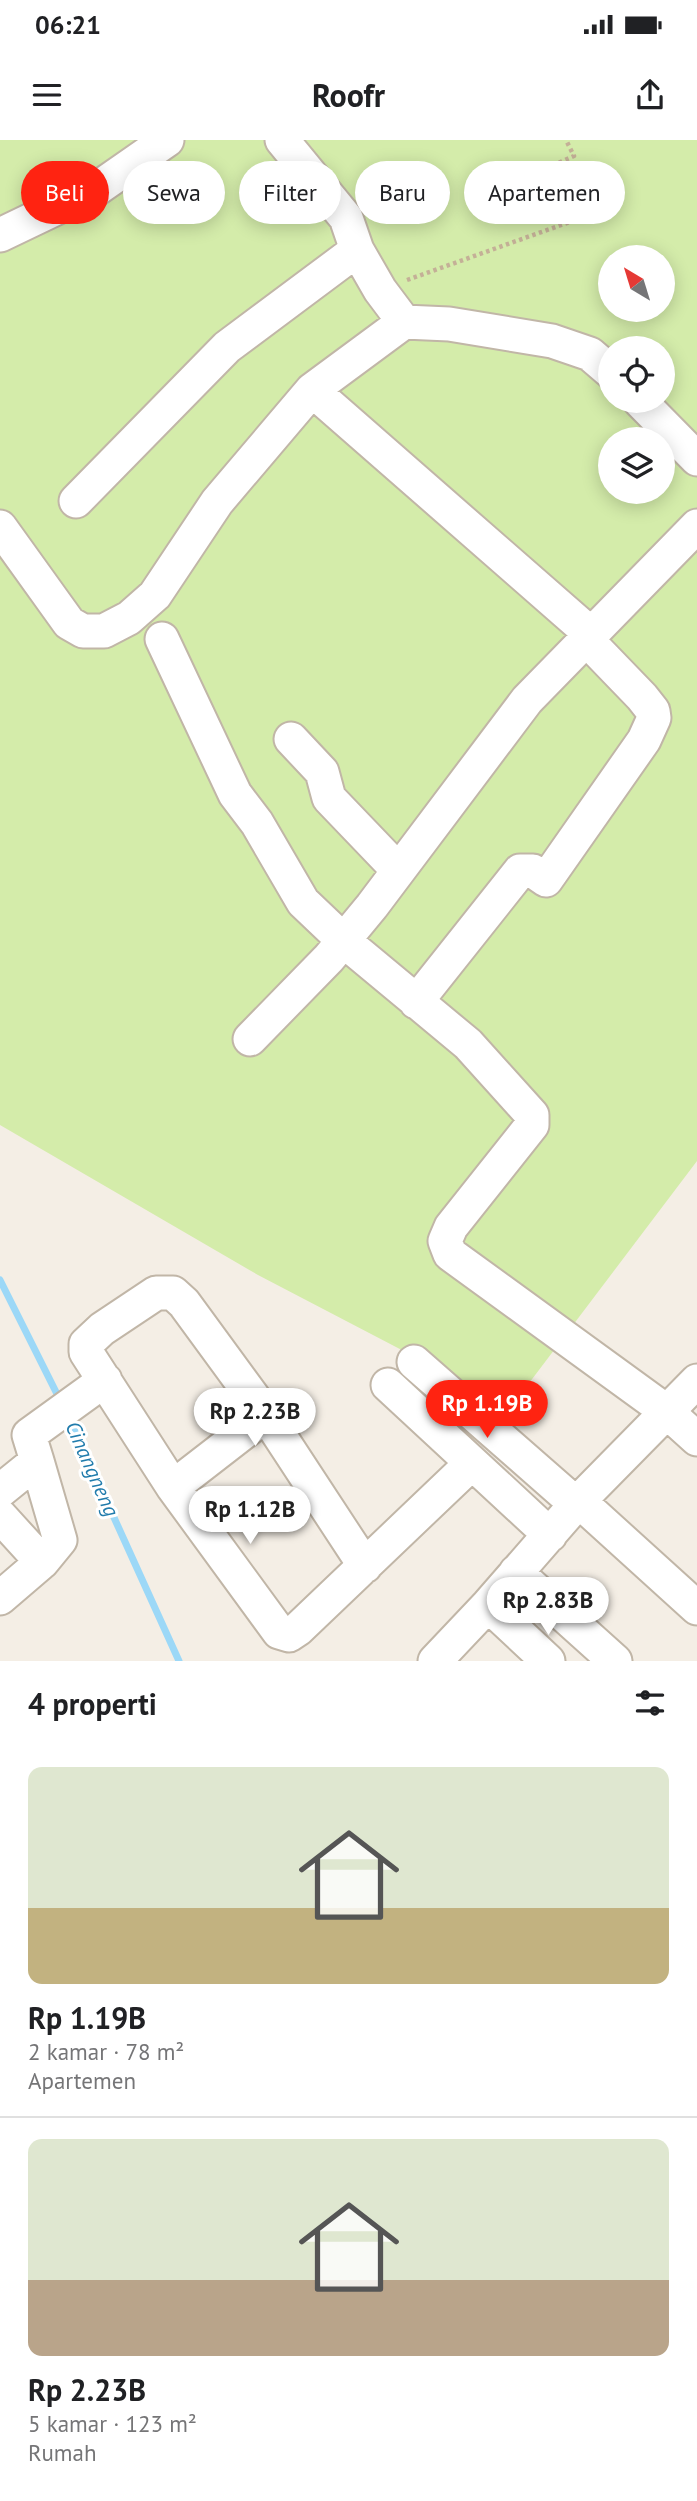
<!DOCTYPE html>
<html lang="id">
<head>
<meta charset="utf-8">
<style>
  :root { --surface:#fff; --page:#f2f2f2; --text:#202124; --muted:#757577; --line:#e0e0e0; --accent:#ff2311 }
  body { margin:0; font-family:"PT Sans",sans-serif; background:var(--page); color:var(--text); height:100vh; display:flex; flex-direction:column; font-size:26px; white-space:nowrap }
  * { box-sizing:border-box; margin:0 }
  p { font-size:23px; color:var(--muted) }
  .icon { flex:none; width:38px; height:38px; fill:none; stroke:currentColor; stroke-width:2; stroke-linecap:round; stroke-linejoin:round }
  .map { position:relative; height:1521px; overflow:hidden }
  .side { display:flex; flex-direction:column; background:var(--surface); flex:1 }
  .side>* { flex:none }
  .top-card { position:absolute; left:21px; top:21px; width:656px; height:63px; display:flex; gap:14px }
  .needle { width:46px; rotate:322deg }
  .fabs { position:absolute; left:598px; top:105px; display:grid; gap:14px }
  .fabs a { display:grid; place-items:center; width:77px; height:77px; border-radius:50%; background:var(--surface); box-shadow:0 4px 18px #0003; font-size:35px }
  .price { position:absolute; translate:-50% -60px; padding:0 16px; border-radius:24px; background:#fff; color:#222; font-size:23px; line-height:46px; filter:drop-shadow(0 2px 4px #0008) }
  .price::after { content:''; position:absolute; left:50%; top:42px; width:21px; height:16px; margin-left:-10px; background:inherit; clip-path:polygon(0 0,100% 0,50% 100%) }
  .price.active { background:var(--accent); color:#fff }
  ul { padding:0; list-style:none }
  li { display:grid; align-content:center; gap:14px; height:371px; padding:0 28px }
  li+li { border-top:2px solid var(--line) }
  li span { display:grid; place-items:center; height:217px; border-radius:14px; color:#555 }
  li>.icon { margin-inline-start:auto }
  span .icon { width:126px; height:126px; fill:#fffc; stroke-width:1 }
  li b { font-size:30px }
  h2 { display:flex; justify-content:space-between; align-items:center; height:84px; padding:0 28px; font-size:30px }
  .pill { padding:0 24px; border-radius:32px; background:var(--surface); box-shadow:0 4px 18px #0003; font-size:24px; line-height:63px }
  .pill.active { background:var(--accent); color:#fff }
  .status { display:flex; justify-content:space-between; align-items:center; height:49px; padding:0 35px; background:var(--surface); direction:ltr }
  .status svg { height:19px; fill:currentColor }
  header { display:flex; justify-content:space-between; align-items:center; height:91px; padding:0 28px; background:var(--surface); font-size:32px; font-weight:600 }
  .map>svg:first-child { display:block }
</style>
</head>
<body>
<div class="status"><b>06:21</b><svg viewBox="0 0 49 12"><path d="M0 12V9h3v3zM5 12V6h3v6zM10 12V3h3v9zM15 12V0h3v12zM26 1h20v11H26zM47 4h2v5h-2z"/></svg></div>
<header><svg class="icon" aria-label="menu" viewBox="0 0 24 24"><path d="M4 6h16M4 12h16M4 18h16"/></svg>Roofr<svg class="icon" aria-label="share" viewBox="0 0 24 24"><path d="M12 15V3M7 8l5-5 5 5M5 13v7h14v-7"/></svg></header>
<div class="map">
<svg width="697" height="1521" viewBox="0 0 697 1521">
  <rect width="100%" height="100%" fill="#f4eee5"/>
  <path fill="#d4ecaa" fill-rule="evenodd" d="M0,0H697V1021L511,1267L258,1135L0,985ZM611,117H663V170H611ZM611,208H663V261H611ZM611,299H663V352H611Z"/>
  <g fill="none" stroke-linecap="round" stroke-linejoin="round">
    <path stroke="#9cd8f7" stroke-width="7" d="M0,1140L61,1262
      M68,1276L179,1521"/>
    <g stroke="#c1b6a7" stroke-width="37">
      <path id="minor" d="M282,0L346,78L357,110L380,150L404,182
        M0,95L98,48L167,0
        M312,250L592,495
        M640,261L697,319
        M76,361L227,207L357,110
        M0,387L69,483L83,491H104L129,478L155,455L217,362L312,250L404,182L449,184L552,201L590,214L611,232
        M162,499L235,654L257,683L303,762L344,801L468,904L532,975V985L451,1087L445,1101L450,1114L666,1271L697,1299
        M291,599L322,632L329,658L398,730
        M416,862L520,731H533L546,740L644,600L654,578L653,571L642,557L587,500
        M250,899L329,818L372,766L527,560L697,386
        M414,1222L576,1364
        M388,1245L550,1395
        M173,1347L266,1275
        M0,1351L37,1321L29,1295L105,1240
        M579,1361L697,1468
        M0,1376L42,1422
        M365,1426L266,1275L184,1163L173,1153H156L102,1189L86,1204V1212L173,1347L279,1492L289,1495L298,1489L472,1323
        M516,1432L615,1521
        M0,1458L42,1422L60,1400L37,1321
        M488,1465L548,1521
        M435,1521L488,1465L576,1364L697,1241"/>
    </g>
    <path stroke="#c4b097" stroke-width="4.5" stroke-dasharray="3.5 3.5" stroke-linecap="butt" d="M407,140L578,79L549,27L574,16L566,0"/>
    <use href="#minor" stroke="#fff" stroke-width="33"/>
  </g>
  <g text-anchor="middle" stroke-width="6" stroke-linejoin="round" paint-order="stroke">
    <g font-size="21" font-style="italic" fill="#217cac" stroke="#fff">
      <text transform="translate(92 1329) rotate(66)" y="7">Cinangneng</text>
    </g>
  </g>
</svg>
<div class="fabs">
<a><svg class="needle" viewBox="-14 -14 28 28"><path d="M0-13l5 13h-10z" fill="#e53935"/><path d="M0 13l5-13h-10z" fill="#757577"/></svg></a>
<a><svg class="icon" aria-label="locate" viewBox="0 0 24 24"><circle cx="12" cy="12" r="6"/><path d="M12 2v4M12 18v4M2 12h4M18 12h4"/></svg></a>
<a><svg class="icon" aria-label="layers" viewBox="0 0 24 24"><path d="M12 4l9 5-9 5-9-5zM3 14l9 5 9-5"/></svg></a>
</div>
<b class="price active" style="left:487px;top:1300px">Rp 1.19B</b>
<b class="price" style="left:255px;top:1308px">Rp 2.23B</b>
<b class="price" style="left:250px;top:1406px">Rp 1.12B</b>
<b class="price" style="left:548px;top:1497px">Rp 2.83B</b>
<div class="top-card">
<a class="pill active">Beli</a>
<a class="pill">Sewa</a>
<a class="pill">Filter</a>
<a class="pill">Baru</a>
<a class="pill">Apartemen</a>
</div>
</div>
<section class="side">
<h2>4 properti<svg class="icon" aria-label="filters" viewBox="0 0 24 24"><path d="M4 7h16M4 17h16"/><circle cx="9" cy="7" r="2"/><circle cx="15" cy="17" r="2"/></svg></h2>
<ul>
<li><span style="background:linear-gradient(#dfe7d0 65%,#c2b280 0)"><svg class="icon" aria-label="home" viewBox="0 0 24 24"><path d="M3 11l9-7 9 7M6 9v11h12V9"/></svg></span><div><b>Rp 1.19B</b><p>2 kamar · 78 m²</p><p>Apartemen</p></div></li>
<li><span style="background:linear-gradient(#dfe7d0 65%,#b9a48a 0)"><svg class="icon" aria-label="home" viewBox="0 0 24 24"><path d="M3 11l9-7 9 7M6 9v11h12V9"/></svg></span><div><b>Rp 2.23B</b><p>5 kamar · 123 m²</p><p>Rumah</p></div></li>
</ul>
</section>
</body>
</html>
